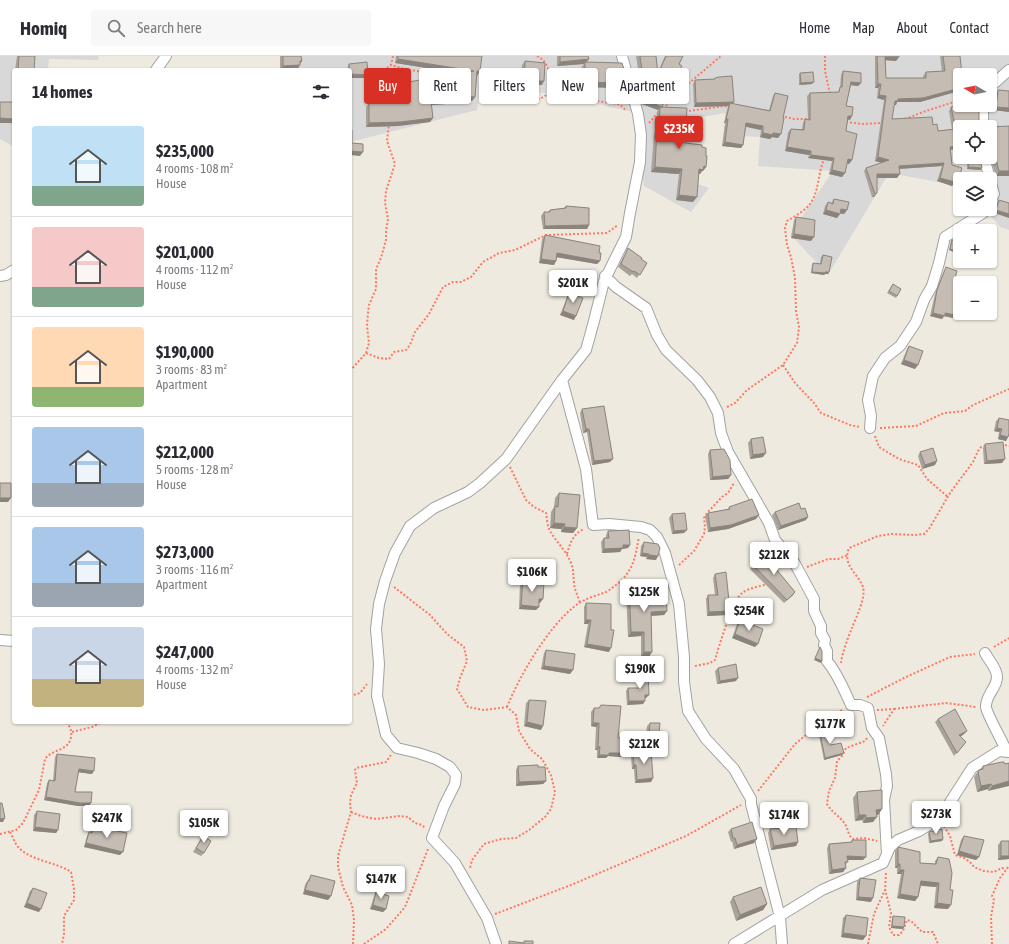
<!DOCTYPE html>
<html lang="en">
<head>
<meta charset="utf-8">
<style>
  :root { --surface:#fff; --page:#f7f7f7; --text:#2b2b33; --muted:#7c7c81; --line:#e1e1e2; --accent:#d93025 }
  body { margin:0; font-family:"Asap Condensed",sans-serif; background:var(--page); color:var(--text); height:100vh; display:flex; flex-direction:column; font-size:15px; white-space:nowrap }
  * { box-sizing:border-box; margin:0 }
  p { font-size:13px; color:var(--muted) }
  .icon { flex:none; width:22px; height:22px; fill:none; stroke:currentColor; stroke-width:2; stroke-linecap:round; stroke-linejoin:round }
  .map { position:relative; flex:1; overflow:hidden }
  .side { position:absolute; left:12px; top:12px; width:340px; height:656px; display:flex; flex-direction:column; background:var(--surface); border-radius:4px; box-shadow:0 1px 3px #0004 }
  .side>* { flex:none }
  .top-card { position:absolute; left:364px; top:12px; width:380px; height:36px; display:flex; gap:8px }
  .needle { width:26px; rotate:280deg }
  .tools { position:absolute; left:953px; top:12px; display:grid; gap:8px }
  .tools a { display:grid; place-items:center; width:44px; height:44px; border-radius:4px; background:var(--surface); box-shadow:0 1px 3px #0004; font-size:20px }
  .price { position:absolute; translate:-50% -34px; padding:0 9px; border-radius:4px; background:#fff; color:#222; font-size:13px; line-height:26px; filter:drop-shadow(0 1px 2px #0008) }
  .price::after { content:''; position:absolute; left:50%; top:24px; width:12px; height:9px; margin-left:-6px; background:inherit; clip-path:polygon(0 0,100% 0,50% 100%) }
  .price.active { background:var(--accent); color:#fff }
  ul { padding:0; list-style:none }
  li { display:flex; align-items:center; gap:12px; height:100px; padding:0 20px }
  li+li { border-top:1px solid var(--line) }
  li span { display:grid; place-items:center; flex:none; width:112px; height:80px; border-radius:4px; color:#555 }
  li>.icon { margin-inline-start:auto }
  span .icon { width:48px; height:48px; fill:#fffc; stroke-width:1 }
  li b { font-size:17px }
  h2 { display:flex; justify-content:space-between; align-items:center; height:48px; padding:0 20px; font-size:17px }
  .tag { padding:0 14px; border-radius:4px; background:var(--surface); box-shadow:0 1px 3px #0004; font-size:14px; line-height:36px }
  .tag.active { background:var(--accent); color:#fff }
  header { display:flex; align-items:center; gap:24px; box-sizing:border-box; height:56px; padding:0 20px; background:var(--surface); border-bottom:1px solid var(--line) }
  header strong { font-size:19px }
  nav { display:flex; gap:22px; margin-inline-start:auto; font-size:14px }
  .search { width:280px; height:36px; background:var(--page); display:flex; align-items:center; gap:10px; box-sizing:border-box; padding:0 14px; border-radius:4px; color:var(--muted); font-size:15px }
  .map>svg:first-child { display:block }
</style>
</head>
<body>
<header>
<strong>Homiq</strong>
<div class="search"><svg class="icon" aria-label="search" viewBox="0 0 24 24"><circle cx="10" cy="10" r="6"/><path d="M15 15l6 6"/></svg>Search here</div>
<nav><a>Home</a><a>Map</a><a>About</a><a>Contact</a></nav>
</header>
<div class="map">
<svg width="1009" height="888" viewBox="0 0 1009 888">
  <rect width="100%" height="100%" fill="#eeeae0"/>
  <path fill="#d9d8d8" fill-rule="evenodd" d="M0,0H99L98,4L49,3L48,14H14V91L0,83Z
    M297,0H1009V174L1000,171L985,153H990V123H960V130L889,117L828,219L790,178L833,115L758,110L760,81L726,79L725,57L696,62L685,124L709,132L691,156L644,130L633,56L482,24L477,54L350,86V14H310L297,12ZM960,19H990V49H960ZM960,71H990V101H960Z"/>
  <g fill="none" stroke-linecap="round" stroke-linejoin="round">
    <g stroke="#a2a2a2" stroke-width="12">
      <path id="street" d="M156,14L166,0
        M990,31L1009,14
        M983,71V49
        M984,101L994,138L990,145
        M0,220L6,219L14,214
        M605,220L616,231L646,252L657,279L666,294L697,324L710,341L718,357L721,377L728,396L769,467L775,484L794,506L814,543V555L821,570V577L825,584L824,589L827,595V605C838,618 844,634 851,649H860L868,652L872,672L879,682L886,718L887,730L884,744L887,798
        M562,324L586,413L593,469L609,468L641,471L650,474L657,481L665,497L679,548L684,601V626L688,655L706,683L734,713L751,743V748L780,861L782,888
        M870,372L871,360L868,344L873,320L885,302L900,290L916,266L924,244L932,230L939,207L945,181L983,157L985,153
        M0,584L14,585
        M985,597C988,603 994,609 996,616C1001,629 985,638 986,651C987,659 1003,686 1007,696
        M496,888L487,862L455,807L432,782L444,750L455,728L456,719L450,711L436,703L418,697L397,692L386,679L377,640L379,608L376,573L379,548L385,525L395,497L410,470L434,452L468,436L480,427L506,403L562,324L586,294L594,265L604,225L626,181L630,157L640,106L641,79L638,58L622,0
        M734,888L822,834L883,807L890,791L898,784L919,775L940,762L972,712L999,695L1009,696"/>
    </g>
    <path stroke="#ff7960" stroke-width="2" stroke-dasharray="2 2" stroke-linecap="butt" d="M393,0L391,9L408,14L453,19
      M537,0C549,6 547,15 554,25C570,45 595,44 618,48L623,51L626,55
      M825,0V15L830,38
      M475,22H486L488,25C501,26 511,28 523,33C529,36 533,42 540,43L551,36L555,26
      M388,48L385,29L388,11L391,9
      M663,53L682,33L721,0
      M685,55H689L724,50L730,51
      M781,60L794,63H809
      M905,63L923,56L960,44
      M846,66L863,68L881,67
      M649,67L658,57
      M366,297L379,302L389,303L394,296L406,294L410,289L415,276L429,258L443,231L453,226H461L471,221L483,206L499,197L515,194L546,179L607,177L618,169
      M783,309L795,327L814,347L821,357L850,369L860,371
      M350,315L366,297L369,287L367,270L368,257L369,249L376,233V213L381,202L386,184V175L388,163L385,147L386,135L395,108L387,85L389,68
      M727,351L735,347L747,334L783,309L797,287L799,271L796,255L795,222L791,201L787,189L785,172L787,165C793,161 800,158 805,153C821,140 816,118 825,102
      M880,372L916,370L944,357L965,355L973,349L1009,333
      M875,380L879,391L899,403L918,409L927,423L948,441
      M1001,388L1009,390
      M510,411L526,444L534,451L546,457C547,462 547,468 549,473C555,485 566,494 571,507C574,514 573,519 574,526C574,533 578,540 580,547
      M567,498C570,487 573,478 584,473
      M679,509L694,495L704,478L705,471L704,462L707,457L722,441L728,437L734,427
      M807,511L828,503H838L848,499
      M394,531L430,559L447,578L464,591L467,605L460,622L457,633L468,651L484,654L507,651L516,659L519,675L530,693L542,703L551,719L555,736L551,753L545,761L529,774L516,782L501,783L484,788L472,804L470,812
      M994,591L1009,582
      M841,607C842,598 848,581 852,572C856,561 866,542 863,531C858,517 842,510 849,492L878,480L891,478L916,479L924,478L929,473L950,437L973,406L978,395L981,391L985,390
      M695,610L710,607L715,604C718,593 733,544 741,538C747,532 759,531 767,528
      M350,640L360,637L367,628
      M867,641L904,622L950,601L975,598
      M507,651C520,619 548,571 575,550C585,542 596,540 606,536C610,534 613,531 616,529C634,515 635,501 639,481
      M894,653L946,647L976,651
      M877,654L894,653L883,670
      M72,676L92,671L102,666
      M867,682L865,685L846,692L842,700L837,705L835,722L829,735L827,748C834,760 846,762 849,779L853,783L864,782L877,785
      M758,735L795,688L827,662L842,654
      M351,756L361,760L376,763L400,760L408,761L415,767L422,769L425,772
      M944,770L950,780L955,799L964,802L970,806L974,811L984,815L994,816L1002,812L1006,813
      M10,776C13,781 15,788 19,792C32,805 56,806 71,816L74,833V844L64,860V878L62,888
      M0,778L16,774L23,767L39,734L45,703C52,693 69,695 71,681C72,675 70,670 66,666
      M885,833L891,857L889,871L893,879H899L903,875L907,864L911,865L922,876H933L938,888
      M495,858L571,829L686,780L741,749
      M353,888L354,864L352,849L343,831L338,811V800L351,756L350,747L351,739L357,727L355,714L356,712L386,706L391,699
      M364,888L386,873L405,851L428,793
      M868,888L874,858L885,834L886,817
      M992,888L991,861L994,844L992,840L1000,822L1009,810"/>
    <use href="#street" stroke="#fff" stroke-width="10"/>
  </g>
  <path fill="#a9a29a" d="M17,0H35L34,14H15Z
    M280,0H301L300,9L297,14H280Z
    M396,0H482L477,20L475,41L472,45L449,43L446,48L431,49L433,62L430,66L398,70L366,71V51L369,47H399L397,34L400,30L405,29L408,26L460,17L395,7Z
    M557,0H588L587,6L624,27L620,32L581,31V12L584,8L557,10Z
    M636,0H656L658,16L665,0H683L671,28L662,51L685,87L702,91L706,100V111L703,115H702L700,118H699L693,146L676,144L679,118L651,116L654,78L656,76L657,56L658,54L642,48L648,31L646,18L639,19Z
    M875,0H899L896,5L886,4V22H923V20L926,16H942L940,0H960V19L959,35L920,46H897L896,49H894L892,63L933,69L938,75L952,73L949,55L951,51L960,71V93L951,94L952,109L958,124L955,128L954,127L952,130L937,125L942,110L899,113L897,122H877L874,141H872L864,115L866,112L882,107L875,105L884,44L877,42L878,32H875Z
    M525,5L542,29H536L534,30H533L532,32L521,31L522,9Z
    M349,8L365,22L350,14H347V12Z
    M843,15L861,27L858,30L851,29L846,50L850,64L848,63L846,75L852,104L849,108L847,107L845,117L842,121L829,118L832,105L808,102L809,99L785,95L788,76L791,73H802L803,67L805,63H808L807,40L810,37L838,36L840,32L841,19Z
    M800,17L812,28L799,29V19Z
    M715,22L733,48L769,54L773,40L775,37L783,62L778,82L772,81L770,83L760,81L761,74L746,71L743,89L741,92L722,90L725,67H724L728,50L694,51L693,28L695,24L714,23Z
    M14,29V67L12,46Z
    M998,34L1009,35V56L994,54L995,38Z
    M992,71L1009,120H996L990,100V74Z
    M969,102L981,114L967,113L968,104Z
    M834,143L847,154L844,158L840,157L837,162L823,158L825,150L828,146L831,147Z
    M999,144L1009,147L994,157L996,148Z
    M566,150L589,169L587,173H543L541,160L544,156H548L550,154L564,152Z
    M796,161L811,185L791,182L794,164Z
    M545,179L599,197L600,205L597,208L557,201L556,205L554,209L539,207L542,183Z
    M952,184L959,198L949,194L951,185Z
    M628,192L641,203L647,207L637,222L632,218L630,220L618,211L626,196Z
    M823,199L829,216L828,218H825L824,219L811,217L812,209L813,207L820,208L821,201Z
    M946,211L954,226L953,262L944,260L942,263L930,260L935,238L944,215Z
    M893,228L901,233L896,242L887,237Z
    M569,237L574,264L560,259L567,241Z
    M909,290L915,313L901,308L907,293Z
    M582,353L610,406L592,409L587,376L583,377L580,357Z
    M999,362L1008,381L1006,385L998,383L999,376L994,375L996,365Z
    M751,383L763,401L750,403L748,387Z
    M985,388L1002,407L984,408L983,392Z
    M710,394L731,419L728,423L710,424L708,398Z
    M920,396L935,409L922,413L918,400Z
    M559,437L577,472L573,477L561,476V473L550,472L551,456L554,451L555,442Z
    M729,451L756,463L728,473L708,476L705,460L708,457L728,453Z
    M801,453L806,464L778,474L772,459L775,456Z
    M672,458L684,477L672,478L669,462Z
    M608,475L630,489L628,492L622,493L620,496L602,497L601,486L604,482H606V479Z
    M644,486L656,504L646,503L647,501L640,500L641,490Z
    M753,509L777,511L776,513L795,536L793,539L784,547L750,513Z
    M715,518L727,559L707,560L706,543L708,539H715L713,522Z
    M523,524L540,547H539L536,554L519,553L520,527Z
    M629,530L643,536L647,542L667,555L664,559L651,560L649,601H641V580L628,581L626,534Z
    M586,547L609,596L584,591L588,568H584V551Z
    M740,564L755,591L732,582L737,568Z
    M546,594L570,618L541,613L544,597Z
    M718,612L736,625L717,628L715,615Z
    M643,614L646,642H645L643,648L627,649L626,635L628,632H639L641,618Z
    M529,644L541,674L524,670L526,647Z
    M594,652L618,682L624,697L621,701L608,700L606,702H597V694H595L596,671L591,670V656Z
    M938,663L964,678L960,681L964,689L954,700L935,666Z
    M650,667L656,681H646L647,670Z
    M819,672L831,689L844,697L842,699L824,704L818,674Z
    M643,695L653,722L651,726L635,727L634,713H632L631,701L633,698L641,697Z
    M57,698L92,718L78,716L75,736L91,747L89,750H78L44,744L47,727L49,724L53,725L55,701Z
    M1009,707L988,735V733L977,736L974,721L979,714H980L983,710Z
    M518,710L538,711L546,725L543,728L516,730V714Z
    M857,736L882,753L878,759H877L873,766L863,767L862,764L855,765L853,742Z
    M37,755L58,774L56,777L33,775L34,759Z
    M94,770L120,799L84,791L87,780L89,776H90L91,773Z
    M731,773L757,783L754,787L734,793L732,785L731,786L728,776Z
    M770,773L798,786L796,790L771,794L768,777Z
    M929,776L943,783L942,785L929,787L928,778Z
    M203,780L204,797L201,800L193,796Z
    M964,780L976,804L957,799L961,784Z
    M852,784L863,804H848L846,809V812L843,816L829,818L827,792L829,788L851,786Z
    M1001,785H1009V803L998,804V789Z
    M898,791L920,807L935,808V805L938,801L948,853L934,852L936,831L921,830L918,841L915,845L897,842L901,818H897V812H895V795Z
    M311,819L331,840L328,844L303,838L305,829Z
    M860,822L871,846L856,844L857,826Z
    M33,832L39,856L24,851L30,835Z
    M376,836L386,853L383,856L370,853L374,840Z
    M733,841L767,848L763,854L736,865L730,846Z
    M846,859L863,884L841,881L843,862Z
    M893,860L903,873L891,872L892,862Z"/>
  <path fill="#8a847d" d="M885,1H899L896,5L883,4Z
    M398,3L474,15L471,19L395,7Z
    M589,3L586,7L585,6L584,8L557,10L560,6Z
    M300,5H302L299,9H300L297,14H280L283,10Z
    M649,14L646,18L639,19L642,15Z
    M477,15H480L477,20L474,19Z
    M350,18L368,19L365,22H350Z
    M537,25H544L542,29H536L534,30H533L532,32L521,31L524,28Z
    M585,26L624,27L620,32L581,31Z
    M814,26L812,28L799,29L801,27Z
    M851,26L861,27L858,30L849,29Z
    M878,28H881L878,32H875Z
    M960,32V34L959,35L920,46H897L896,49H893L895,45L898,43Z
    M448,39L475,41L472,45L445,43Z
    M879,39L886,40L884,44L877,42Z
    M449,44L446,48L428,49L431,45Z
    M645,44L662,51H660L658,54L642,48Z
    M734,46L731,50L730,47L728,50L694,51L696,47Z
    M996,51L1009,52V56L994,54Z
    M848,60H852L850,64L846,63Z
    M0,62L14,63V67H0Z
    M433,62L430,66L398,70L366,71L369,67Z
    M726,63H728L725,67H724Z
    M746,67L763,70L761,74L744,70Z
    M763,77H773L781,78L778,82L772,81L770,83L760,81Z
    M725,86L743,89L741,92L722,90Z
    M960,90V93L948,94L950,91Z
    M787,91L811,95L809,99L785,95Z
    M350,95L363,96L360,100L350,99Z
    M811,99L834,102L832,105L808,102Z
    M878,101L889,104L887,108L875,105Z
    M848,103L852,104L849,108L845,107Z
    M944,107L942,110L897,113L899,110Z
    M704,110L706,111L703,115H702L700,118H696L699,113Z
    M655,111L682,113L679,118L651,116Z
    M968,111L982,112L981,114L967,113Z
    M832,114L845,117L842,121L829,118Z
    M999,115H1009V120H996Z
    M877,118H900L897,122H874Z
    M940,122L955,123L958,124L955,128L954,127L952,130L937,125Z
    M877,137L874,141H872L875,138Z
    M679,139L697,141L693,146L676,144Z
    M841,153L847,154L844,158L838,157Z
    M826,154L840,158L837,162L823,158Z
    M996,154L1009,158V162L994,157Z
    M589,169L587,173H543L545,170Z
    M794,178L814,181L811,185L791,182Z
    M950,193L960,197L959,198L949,194Z
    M557,197L600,205L597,208L555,201Z
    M541,203L556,205L554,209L539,207Z
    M812,216H829L828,218H825L824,219L811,217Z
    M563,255L576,260L574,264L560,259Z
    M933,257H945L955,259L953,262L944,260L942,263L930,260Z
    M904,304L918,309L915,313L901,308Z
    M997,372L1002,373L999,376L994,375Z
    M586,373H589L587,376L583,377Z
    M1000,379L1008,381L1006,385L998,383Z
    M766,397L763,401L750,403L753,399Z
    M613,403L610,406L592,409L594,405Z
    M1005,403L1002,407L984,408L987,405Z
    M937,405L935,409L922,413L925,409Z
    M731,419L728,423L710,424L713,421Z
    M0,442H11L8,446H0Z
    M759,459L756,463L728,473L708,476L710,472Z
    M808,461L806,464L778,474L781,470Z
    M554,467L565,468L561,473L550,472Z
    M564,471L577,472L573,477L561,476Z
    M687,474L684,477L672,478L674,475Z
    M623,489H630L628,492L622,493L620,496L602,497L604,493Z
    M642,497L649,498L647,501L640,500Z
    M649,499L658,500L656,504L646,503Z
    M795,536L793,539L784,547Z
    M539,543H543L540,547H537Z
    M521,549L539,551L536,554L519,553Z
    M667,555L664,559L648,560L651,556Z
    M730,555L727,559L707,560L709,556Z
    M586,564H591L588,568H584Z
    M631,576H644L641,580L628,581Z
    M735,578L758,588L755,591L732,582Z
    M587,588L611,592L609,596L584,591Z
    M644,596H652L649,601H641Z
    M815,602L822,605L821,607L814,604Z
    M544,610L573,614L570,618L541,613Z
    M738,622L736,625L717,628L720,625Z
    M645,639H649L646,642H643Z
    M629,645H645L643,648L627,649Z
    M527,666L543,670L541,674L524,670Z
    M593,667H599L596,671L591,670Z
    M967,675L964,678L957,683L959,679Z
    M649,677H659L656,681H646Z
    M598,691H600L597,694H595Z
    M609,697H624L621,701L608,700L606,702H597L599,699Z
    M844,697L842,699L824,704L825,702Z
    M634,709H636L634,713H632Z
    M79,713L94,715L92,718L77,716Z
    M653,722L651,726L635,727L637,724Z
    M546,725L543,728L516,730L519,726Z
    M1009,725V730L988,735L992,730Z
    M991,728L988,733L977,736L981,730Z
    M46,741L91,747L89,750H78L44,744Z
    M882,753L878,759H872L876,754Z
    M859,759H866L862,764L855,765Z
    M877,761L873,766L863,767L866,762Z
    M5,762L3,766H0V763Z
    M35,771L58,774L56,777L33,775Z
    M757,783L754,787L734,793L737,789Z
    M943,783L942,785L929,787L931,785Z
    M798,786L796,790L771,794L774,790Z
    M86,787L123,796L120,799L84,791Z
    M959,795L979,801L976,804L957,799Z
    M847,800L866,801L863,804H845Z
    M1001,800H1009V803L998,804Z
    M898,808H900L897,812H895Z
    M846,812L843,816L829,818L832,814Z
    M900,814H904L901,818H897Z
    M921,825L939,827L936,831L918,829Z
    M305,834L331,840L328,844L303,838Z
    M900,838L918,841L915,845L897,842Z
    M858,841L873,842L871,846L856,844Z
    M27,847L41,853L39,856L24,851Z
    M937,847L951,849L948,853L934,852Z
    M767,848L763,854L736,865L740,859Z
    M373,849L386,853L383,856L370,853Z
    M892,870L904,871L903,873L891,872Z
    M843,877L866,880L863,884L841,881Z"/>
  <path fill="#c5bcb3" stroke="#8a847d" d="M19,0H35L34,14H18Z
    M283,0H301L302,5H300V9L283,10Z
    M398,0H482L480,15H477L475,41L448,39L449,44L431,45L433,62L401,66L369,67V47H402L400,30L408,29V26L474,15L398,3Z
    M560,0H588L589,3L560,6Z
    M640,0H656L658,18L666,0H683L679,8L682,10L678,15L679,16L671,28L662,51L645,44L650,27L649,14L642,15Z
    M877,0H899V1H885L886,22H926V16L945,15L943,0H960L962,19H960V32L923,42L898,43V45H895L892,63L932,61L933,69L937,68L938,75L956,73L951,51L962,49L979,50V68L981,71H960V90L950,91L952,109L962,112L958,124L955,123V126L940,122L944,107L899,110L900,118H877V137L875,138L866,112L889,104L878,101L886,40L879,39L881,28H878Z
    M525,5L545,7L544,25H537V27H535V28H524Z
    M367,6L368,19L350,18L349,8Z
    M585,6L622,7L624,13V27L585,26Z
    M843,15L861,17V27L851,26L846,50L853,51L852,60H848L846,75L857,78L852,104L848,103L845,117L832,114L834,102L811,99V95L787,91L791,73L804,74L805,63L810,64V37L839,36L840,31H842Z
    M813,16L814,26L801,27L800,17Z
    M732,20L734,46L696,47L695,24L715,23V22L719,21Z
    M998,34L1009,35V52L996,51Z
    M775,37L788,40L783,62H784L781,78L773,77V79L763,77V70L746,67L743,89L725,86L728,63H726L730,47L770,55Z
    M0,46H14V63L0,62Z
    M660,51L687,52L685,87L702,89V91L706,92V100H707L706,111L704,110L703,114L699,113L697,141L679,139L682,113L655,111L657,74H659Z
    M1009,70V115H999L994,95L992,71Z
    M350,73L352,74V87L363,88V96L350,95Z
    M969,102L980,103L982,112L968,111Z
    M834,143L849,146L847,154L841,153L840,158L826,154L828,146L833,148Z
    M999,144L1009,147V158L996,154Z
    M566,150L589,152V169L545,170L544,156H550V154L566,152Z
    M796,161L815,164L814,181L794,178Z
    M545,179L600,190L599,197H601L600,205L557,197L556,205L541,203Z
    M952,184L960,187V197L950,193Z
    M628,192L642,202L641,203L647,207L640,219L634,215L633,216L621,208Z
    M823,199L832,201L829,216H825V217L812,216L813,207L821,208Z
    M946,211L957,215L954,226H958L955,248L958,249L955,259L945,257V260L933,257L937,234Z
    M893,228L901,233L897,240L889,235Z
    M569,237L583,242L576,260L563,255Z
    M909,290L923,295L918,309L904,304Z
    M604,350L613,403L594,405L589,373H586L582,353Z
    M999,362L1009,364V377L1008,381L1000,379L1002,373L997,372Z
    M763,381L766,397L753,399L751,383Z
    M1003,386L1005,403L987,405L985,388Z
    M933,392L937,405L925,409L920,396Z
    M724,393L730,404L731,419L713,421L710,394Z
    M0,427H11V442H0Z
    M559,437L580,439L577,472L564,471L565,468L554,467L555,450L558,451Z
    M752,443L759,459L731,469L710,472L708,457L730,453L729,451Z
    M799,447L801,453L805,452L808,461L781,470L775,456Z
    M685,457L687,474L674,475L672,458Z
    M629,474L630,489H623V492L604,493V482H609L608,475Z
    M644,486L658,488L660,492L658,500L649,499V498L642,497Z
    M764,498L777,511L776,513L795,536L787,544L753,509Z
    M726,516L730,555L709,556L708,539H718L715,518Z
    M523,524L544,526L543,543H539V551L521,549Z
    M643,529V536H646L647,542L666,541L667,555L651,556L652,596H644V576H631L629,530Z
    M586,547L611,548V574H614L611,592L587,588L591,564H586Z
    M740,564L763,573L758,588L735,578Z
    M820,591L822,595V605L815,602Z
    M546,594L575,598L573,614L544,610Z
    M736,608L738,622L720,625L718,612Z
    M643,614L648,615L649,639H645V645H629L628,632H641Z
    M529,644L546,645L543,670L527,666Z
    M601,649L621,650L618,682H623L624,697H609V699H599L600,691H598L599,667H593L594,652H599Z
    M955,653L967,675L959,679L966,686L957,697L938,663Z
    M650,667H660L659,677H649Z
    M824,671L831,689L841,687L844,697L825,702L819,672Z
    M651,694L653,722L637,724L636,709H634L633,698L643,697V695Z
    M57,698L95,702L94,715L79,713L75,736H92L91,747H80L46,741L49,724L55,725Z
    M1002,706H1004L1005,708L1009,707V725L992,730L991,728L981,730L978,716L979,714L983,713V710Z
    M538,709V711H545L546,725L519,726L518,710Z
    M882,734V753L876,754L877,761L866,762V759H859L857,736Z
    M0,747H2L5,762L0,763Z
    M37,755L60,758L58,774L35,771Z
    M752,766L757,783L737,789L735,782H733L731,773Z
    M94,770L127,777L123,796L86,787L89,776L92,777Z
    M796,771L798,786L774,790L770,773Z
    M942,773L943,783L931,785L929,776Z
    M203,780L211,785L204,797L196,792Z
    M964,780L984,784L979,801L959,795Z
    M852,784H866V801L847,800L848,806H845L846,812L832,814L829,788L852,786Z
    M1001,785H1009V800H1001Z
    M898,791L920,796V807L936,808L938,801L949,803L952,817L950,834H953L951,849L937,847L939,827L921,825L918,841L900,838L904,814H900V808H898Z
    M311,819L335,825L331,840L305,834L308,825H309Z
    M860,822L876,824L873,842L858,841Z
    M761,831L767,848L740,859L733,841Z
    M33,832L47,837L41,853L27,847Z
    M376,836L389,840L386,853L373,849Z
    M846,859L868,862L866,880L843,877Z
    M893,860L905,861L904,871L892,870Z
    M509,885L524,887V885H533V888H509Z"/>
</svg>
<div class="tools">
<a><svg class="needle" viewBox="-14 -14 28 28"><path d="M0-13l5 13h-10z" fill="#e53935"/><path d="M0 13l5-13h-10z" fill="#7c7c81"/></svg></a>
<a><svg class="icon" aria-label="locate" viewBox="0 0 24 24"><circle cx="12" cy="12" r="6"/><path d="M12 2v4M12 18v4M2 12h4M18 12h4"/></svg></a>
<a><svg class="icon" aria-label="layers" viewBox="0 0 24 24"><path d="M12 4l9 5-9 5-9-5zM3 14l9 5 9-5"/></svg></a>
<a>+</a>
<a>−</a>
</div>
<b class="price active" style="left:679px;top:94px">$235K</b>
<b class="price" style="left:573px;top:248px">$201K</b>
<b class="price" style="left:774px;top:520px">$212K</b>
<b class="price" style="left:532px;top:537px">$106K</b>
<b class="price" style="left:644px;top:557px">$125K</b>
<b class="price" style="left:749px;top:576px">$254K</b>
<b class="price" style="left:640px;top:634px">$190K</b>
<b class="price" style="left:830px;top:689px">$177K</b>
<b class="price" style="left:644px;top:709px">$212K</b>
<b class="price" style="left:936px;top:779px">$273K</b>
<b class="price" style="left:784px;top:780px">$174K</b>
<b class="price" style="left:107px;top:783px">$247K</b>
<b class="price" style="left:204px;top:788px">$105K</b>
<b class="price" style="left:381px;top:844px">$147K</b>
<div class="top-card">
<a class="tag active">Buy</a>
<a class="tag">Rent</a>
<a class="tag">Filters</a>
<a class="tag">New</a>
<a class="tag">Apartment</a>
</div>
<section class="side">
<h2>14 homes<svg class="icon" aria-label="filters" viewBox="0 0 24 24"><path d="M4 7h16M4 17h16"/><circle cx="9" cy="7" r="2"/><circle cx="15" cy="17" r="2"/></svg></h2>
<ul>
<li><span style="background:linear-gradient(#bfe0f5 75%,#7fa58c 0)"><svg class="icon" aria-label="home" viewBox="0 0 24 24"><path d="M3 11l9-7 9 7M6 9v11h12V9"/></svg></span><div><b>$235,000</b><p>4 rooms · 108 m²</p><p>House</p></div></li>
<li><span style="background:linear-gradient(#f6c9c9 75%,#7fa58c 0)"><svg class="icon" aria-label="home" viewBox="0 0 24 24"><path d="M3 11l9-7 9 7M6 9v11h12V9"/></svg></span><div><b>$201,000</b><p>4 rooms · 112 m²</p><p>House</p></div></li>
<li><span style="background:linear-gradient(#ffd9b3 75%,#8fb573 0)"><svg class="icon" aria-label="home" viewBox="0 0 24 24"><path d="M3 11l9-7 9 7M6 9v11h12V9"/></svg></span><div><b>$190,000</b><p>3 rooms · 83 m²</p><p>Apartment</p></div></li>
<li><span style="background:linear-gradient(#a9c7e8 70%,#9aa5b1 0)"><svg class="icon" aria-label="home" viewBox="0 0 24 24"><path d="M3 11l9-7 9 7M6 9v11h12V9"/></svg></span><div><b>$212,000</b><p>5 rooms · 128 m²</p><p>House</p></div></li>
<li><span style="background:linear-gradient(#a9c7e8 70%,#9aa5b1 0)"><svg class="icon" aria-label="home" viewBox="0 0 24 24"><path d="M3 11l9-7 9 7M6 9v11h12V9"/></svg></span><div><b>$273,000</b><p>3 rooms · 116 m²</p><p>Apartment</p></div></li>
<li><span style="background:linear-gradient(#c9d6e8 65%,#c2b280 0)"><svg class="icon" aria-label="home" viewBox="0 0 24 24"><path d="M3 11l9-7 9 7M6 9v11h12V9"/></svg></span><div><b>$247,000</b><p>4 rooms · 132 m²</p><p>House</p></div></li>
</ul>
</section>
</div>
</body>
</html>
